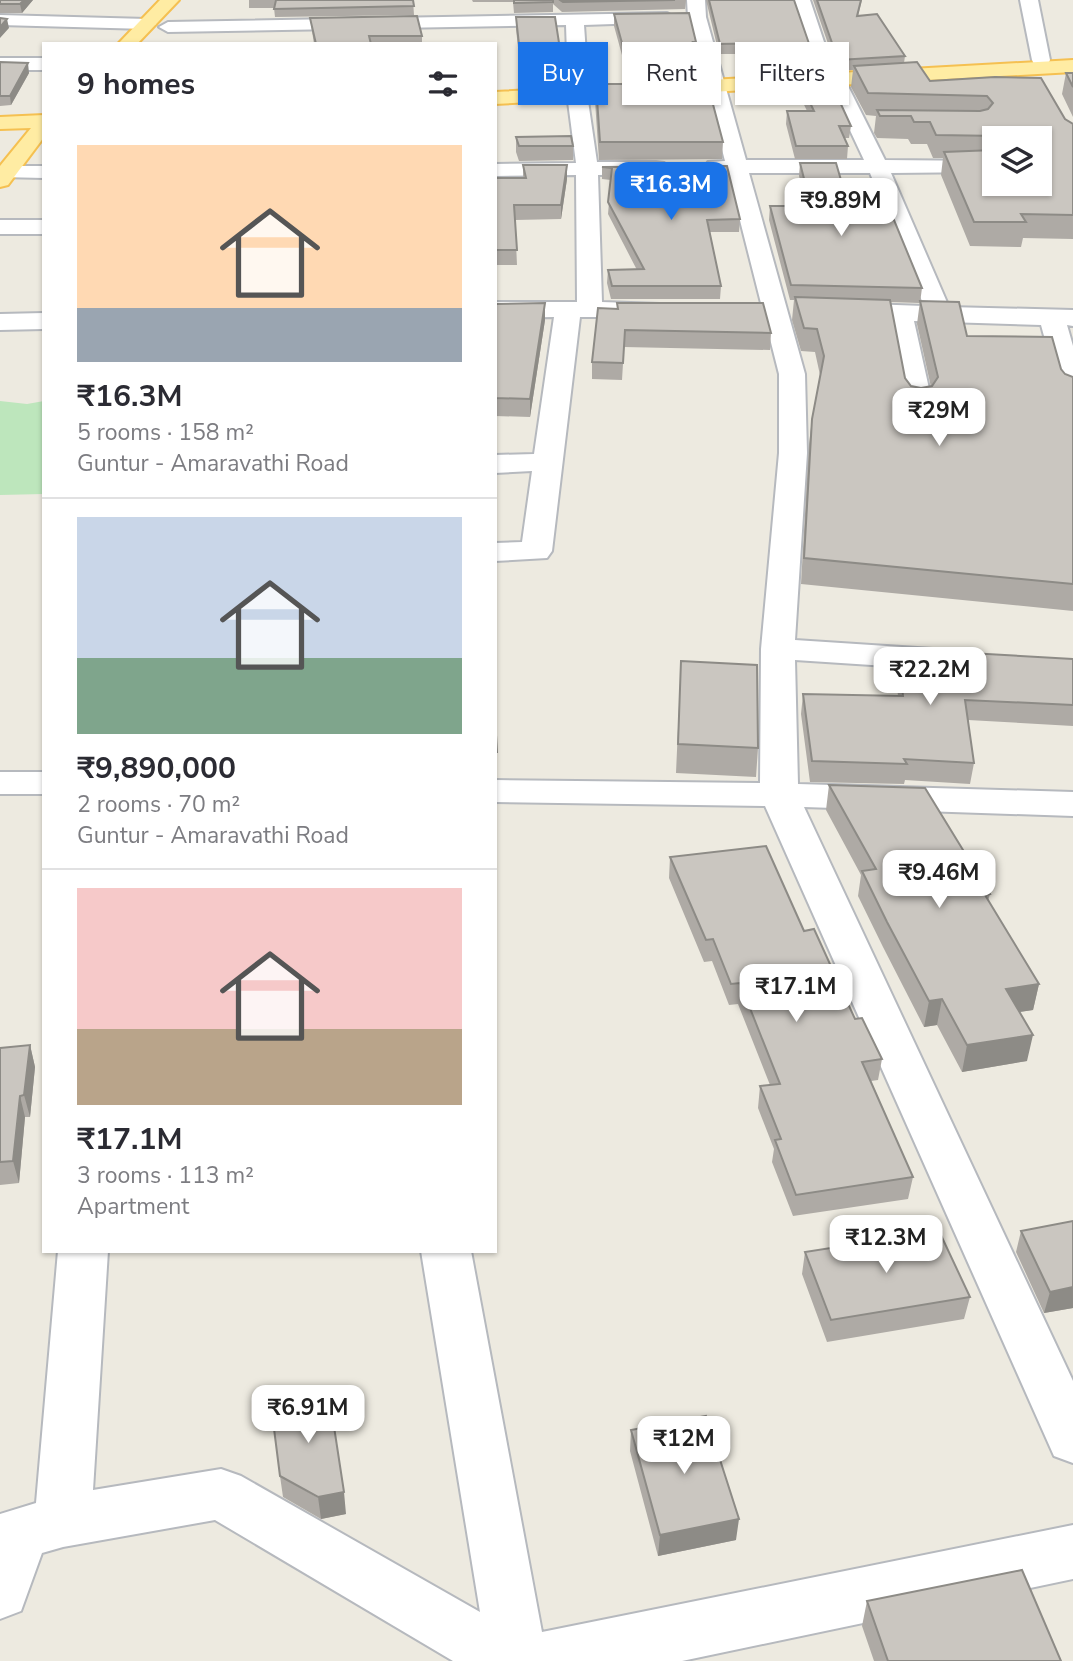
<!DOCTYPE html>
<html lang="en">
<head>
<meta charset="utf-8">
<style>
  :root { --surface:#fff; --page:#f7f7f7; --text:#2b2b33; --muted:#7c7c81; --line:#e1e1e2; --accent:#1a73e8 }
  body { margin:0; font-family:"Nunito Sans",sans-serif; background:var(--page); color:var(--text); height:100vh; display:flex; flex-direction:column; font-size:26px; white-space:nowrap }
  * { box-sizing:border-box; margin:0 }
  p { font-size:23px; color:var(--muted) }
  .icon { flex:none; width:38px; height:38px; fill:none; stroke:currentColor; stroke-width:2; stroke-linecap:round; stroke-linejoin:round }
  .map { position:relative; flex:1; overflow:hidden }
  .sheet { position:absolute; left:42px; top:42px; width:455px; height:1211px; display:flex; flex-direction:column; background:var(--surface); border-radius:0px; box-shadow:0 2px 5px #0004 }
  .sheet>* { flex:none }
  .guide { position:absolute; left:518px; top:42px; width:450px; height:63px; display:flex; gap:14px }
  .buttons { position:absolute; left:982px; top:126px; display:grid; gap:14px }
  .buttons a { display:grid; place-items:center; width:70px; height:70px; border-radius:0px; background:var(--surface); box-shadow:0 2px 5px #0004; font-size:35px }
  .price { position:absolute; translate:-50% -60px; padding:0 16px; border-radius:14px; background:#fff; color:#222; font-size:23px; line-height:46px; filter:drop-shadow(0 2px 4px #0008) }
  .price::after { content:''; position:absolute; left:50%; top:42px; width:21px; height:16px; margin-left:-10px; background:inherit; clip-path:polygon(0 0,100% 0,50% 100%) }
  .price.selected { background:var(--accent); color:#fff }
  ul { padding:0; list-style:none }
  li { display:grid; align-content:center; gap:14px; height:371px; padding:0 35px }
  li+li { border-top:2px solid var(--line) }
  li span { display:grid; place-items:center; height:217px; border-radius:0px; color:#555 }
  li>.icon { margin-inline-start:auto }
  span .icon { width:126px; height:126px; fill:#fffc; stroke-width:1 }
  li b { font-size:30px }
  h2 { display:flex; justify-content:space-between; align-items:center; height:84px; padding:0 35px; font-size:30px }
  .chip { padding:0 24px; border-radius:0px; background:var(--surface); box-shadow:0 2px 5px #0004; font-size:24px; line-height:63px }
  .chip.selected { background:var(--accent); color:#fff }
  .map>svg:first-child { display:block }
</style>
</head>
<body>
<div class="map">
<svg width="1073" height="1661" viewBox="0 0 1073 1661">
  <rect width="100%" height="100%" fill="#edeae0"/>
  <path fill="#bde6bc" d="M0,401L27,404L44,401V494L0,495Z"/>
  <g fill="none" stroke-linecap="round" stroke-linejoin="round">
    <g stroke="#b6b9be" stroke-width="4">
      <path id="minor" d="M687,0H705L706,17L746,160H864L825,77L817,71L792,0H810L834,72L844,78L885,160L994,161V171L990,172L891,173L949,307L1073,310V326L1067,325L1073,346V399L1063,397L1059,391L1041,325L914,321L932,402L928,408L918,410L908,408L904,402L889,320L832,316L828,311L832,306L841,303L924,306L870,173H749L805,374L807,453L795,640L948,650L960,653L965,660L960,667L948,670L795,660L798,784L1073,792V816L804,807L1073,1381V1463L1054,1456L765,806L495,802V780L760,783L761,649L779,453V374L728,173L708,172L705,167L708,162L725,161L688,17Z
        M1020,0H1038L1050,60L1048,64H1034L1032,60Z
        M667,13L676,18L673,22L584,25L588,83L579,89L587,94L597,162H656L664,163L667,168L664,173L656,174L598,175L602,302L660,304L664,309L660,314L651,317H580L552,551L547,558L495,561V543L522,542L532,471L495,473V455L534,454L554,317L495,318V302H577L576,175L495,176V164L576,163L567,94L576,88L568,83L566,25L168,32L159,27L168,22Z
        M0,15L147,19L156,24L147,29L0,25Z
        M0,58H44V70H0Z
        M6,166H44V178L0,177V167Z
        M0,220H44V234H0Z
        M44,313V329L0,330V314Z
        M0,772H44V794H0Z
        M58,1251H108L93,1490L221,1469L241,1476L480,1612L421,1251H471L542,1632L1073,1525V1579L682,1661H453L215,1520L63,1547L42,1553L21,1611L0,1619V1514L36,1503Z"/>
    </g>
    <g stroke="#f5c051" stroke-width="4">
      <path id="major" d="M160,0H179L137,44H118Z
        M1073,60V72L495,104V92Z
        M44,115V137L8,185L0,187V166L31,128L0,129V117Z"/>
    </g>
    <use href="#minor" fill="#fff" fill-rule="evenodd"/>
    <use href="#major" fill="#ffeca3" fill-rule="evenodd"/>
  </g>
  <path fill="#aeaaa5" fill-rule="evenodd" d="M0,0H33L22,13H0Z
    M249,0H413L414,15L275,17L274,8H249Z
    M472,0H686L685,9L562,12L553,4V12L514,13L513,2H473Z
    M706,0H794L815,61L814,72L789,73L780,54H719Z
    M813,0H862L858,16L905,56L904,63L930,81L995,77L1073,124V239L1023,238L1021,247L970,246L941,175L943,158H933L927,144H911L908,139L877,138L874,133L876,116L866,115L851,87L853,70H837ZM994,138H1040L994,184Z
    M614,14L696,42V48L699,54L698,63L700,66L699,78L642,81L625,66L614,26Z
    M516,17L562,62L561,74L521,75L516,29Z
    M310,18L422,36V44H314Z
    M0,62L29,73L11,105L0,106Z
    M1066,73H1073V117L1062,94Z
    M798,78L851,126L849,138H845L848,146L847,159H795L786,124L787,111H807L797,90Z
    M661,81L723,142L722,159L599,160L595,101L596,84H661Z
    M516,137L573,146V160L519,161L516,152Z
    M800,163L848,204L922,288L920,303L890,302L905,378L911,386L921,388L931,387L917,324L920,301L967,336L1061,369L1065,374L1073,377V611L801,584L809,444L812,419L820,375L815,352L801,351L792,320L794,300H790L769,220L770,206H807L799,176Z
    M523,165H567V179L561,219L515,220L517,265H495V178H523Z
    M727,166L740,219L739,232H710L721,286L720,299H611L607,283L608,270H637L608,214L611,180L602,179V167Z
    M617,303L771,333L770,350L624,347L622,380L592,379V362L617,309Z
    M495,309L545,320L530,417L495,416Z
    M898,649L1073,659V726L968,720L974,763L970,784L905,780L904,784L810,782L801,714L803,694L898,696L895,669Z
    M681,661L758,748L756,777L676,773Z
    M495,718L497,773H495Z
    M829,785L990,894L988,901L1039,984L1033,1010L1019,1012L1027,1061L962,1072L937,1025L924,1027L883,947L858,896L861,875L826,810Z
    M670,857L804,931L855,1019L882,1059L878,1080L871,1081L913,1177L908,1199L793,1216L772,1162L774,1149L758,1108L760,1086L770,1085L738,1004L729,1005L712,961L704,962L669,878Z
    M30,1045L35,1067L30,1117H25L19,1183L0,1185V1048Z
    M1073,1221V1308L1044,1313L1016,1252L1021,1231Z
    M805,1252L970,1297L964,1319L827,1342L802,1274Z
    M631,1430L736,1540L658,1556L630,1451Z
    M280,1476L346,1514L321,1519L283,1497Z
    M867,1601L1061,1661H874L862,1626Z"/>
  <path fill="#8d8b86" d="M24,0H33L22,13L20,4Z
    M7,19L9,28L0,38V27Z
    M28,63L29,73L11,105L10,96Z
    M567,165V179L561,219V205Z
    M545,303V320L530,417V399Z
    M1039,984L1033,1010L1000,1015L1006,989Z
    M942,999L937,1025L924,1027L929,1001Z
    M1033,1035L1027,1061L962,1072L967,1045Z
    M30,1045L35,1067L30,1117L24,1095Z
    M20,1096L25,1117L19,1183L13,1161Z
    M1073,1287V1308L1044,1313L1050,1292Z
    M344,1492L346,1514L321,1519L318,1497Z
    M739,1519L736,1540L658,1556L660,1535Z"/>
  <path fill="#cac6c0" stroke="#8d8b86" stroke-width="2" d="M0,0H24L20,4H0Z
    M276,0H413L414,6L274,9Z
    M514,0H553V2L514,3Z
    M560,0H675L563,2Z
    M709,0H794L815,61L790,63L781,43L720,44Z
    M817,0H861L857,16L877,14L905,56L838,60Z
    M689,13L696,42H693L699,54H693L700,66L642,69L625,54L614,14Z
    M417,16L422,36H369L371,44H316L310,18Z
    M516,17H555L562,62L521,63Z
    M0,18L7,19L0,27Z
    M0,62L28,63L10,96H0Z
    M917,62L930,81L995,77L1041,78L1065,119L1073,124V215L1021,214L1026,222H974L944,152L994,150V184H1040V138H999V136L936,135L930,122H914L911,116H880L877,110L980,111L988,109L993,103L987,96L868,93L854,66Z
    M1066,73H1073V87Z
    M828,76L851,126H839L848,146H796L787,111H814L798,78Z
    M706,78L723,142H600L596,84H665L661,81Z
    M571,136L573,146H519L516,137Z
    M800,163H836L848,204L887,203L922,288L791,285L770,206H811Z
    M523,165H567L561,205H514L517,250H495V178H526Z
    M727,166L740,219L707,220L721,286H612L608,270L644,269L608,202L612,168L602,167Z
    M795,297L890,300L905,378L911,386L921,388L932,386L938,377L920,301L959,302L967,336L1052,337L1061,369L1065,374L1073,377V584L804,558L812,419L824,356L817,329L804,328Z
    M545,303L530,399L495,398V309L496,304Z
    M617,303H763L771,333L625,330L623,363L592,362L598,308L618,309Z
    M898,649L1073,659V705L965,700L974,763L904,759L907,764L812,761L803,694L903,696Z
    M681,661L757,665L758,748L678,744Z
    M495,718L497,752H495Z
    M829,785L925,788L990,894L985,895L1039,984L1006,989L1033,1035L967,1045L942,999L929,1001L887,922L862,871L876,869Z
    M766,846L804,931L814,929L855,1019L862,1018L882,1059L862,1062L913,1177L796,1195L775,1140L781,1139L760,1086L780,1084L740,983L731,984L713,939L706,940L670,857Z
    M30,1045L24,1095L20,1096L13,1161L0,1162V1048Z
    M1073,1221V1287L1050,1292L1021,1231Z
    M939,1231L970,1297L831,1320L805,1252Z
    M329,1394L344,1492L318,1497L280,1476L271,1405Z
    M706,1416L739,1519L660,1535L631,1430Z
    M1022,1570L1061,1661H888L867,1601Z"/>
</svg>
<div class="buttons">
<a><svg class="icon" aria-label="layers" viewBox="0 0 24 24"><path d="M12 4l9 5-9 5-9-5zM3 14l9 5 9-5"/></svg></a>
</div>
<b class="price selected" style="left:671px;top:222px">₹16.3M</b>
<b class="price" style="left:841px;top:238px">₹9.89M</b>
<b class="price" style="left:939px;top:448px">₹29M</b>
<b class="price" style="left:930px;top:707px">₹22.2M</b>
<b class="price" style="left:939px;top:910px">₹9.46M</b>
<b class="price" style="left:796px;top:1024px">₹17.1M</b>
<b class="price" style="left:886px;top:1275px">₹12.3M</b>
<b class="price" style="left:308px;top:1445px">₹6.91M</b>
<b class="price" style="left:684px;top:1476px">₹12M</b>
<div class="guide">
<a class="chip selected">Buy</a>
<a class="chip">Rent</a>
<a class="chip">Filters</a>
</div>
<section class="sheet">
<h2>9 homes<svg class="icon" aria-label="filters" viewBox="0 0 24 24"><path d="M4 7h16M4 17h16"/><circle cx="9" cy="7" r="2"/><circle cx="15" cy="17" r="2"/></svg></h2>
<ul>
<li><span style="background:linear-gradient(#ffd9b3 75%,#9aa5b1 0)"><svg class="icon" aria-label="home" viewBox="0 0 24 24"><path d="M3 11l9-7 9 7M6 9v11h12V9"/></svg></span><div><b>₹16.3M</b><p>5 rooms · 158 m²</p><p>Guntur - Amaravathi Road</p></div></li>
<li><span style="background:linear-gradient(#c9d6e8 65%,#7fa58c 0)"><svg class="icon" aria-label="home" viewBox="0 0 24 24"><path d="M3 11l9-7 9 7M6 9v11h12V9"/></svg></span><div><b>₹9,890,000</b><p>2 rooms · 70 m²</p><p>Guntur - Amaravathi Road</p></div></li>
<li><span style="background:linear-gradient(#f6c9c9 65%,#b9a48a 0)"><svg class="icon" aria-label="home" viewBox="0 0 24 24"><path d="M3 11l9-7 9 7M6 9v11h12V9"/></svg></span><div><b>₹17.1M</b><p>3 rooms · 113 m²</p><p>Apartment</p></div></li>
</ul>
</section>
</div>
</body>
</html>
